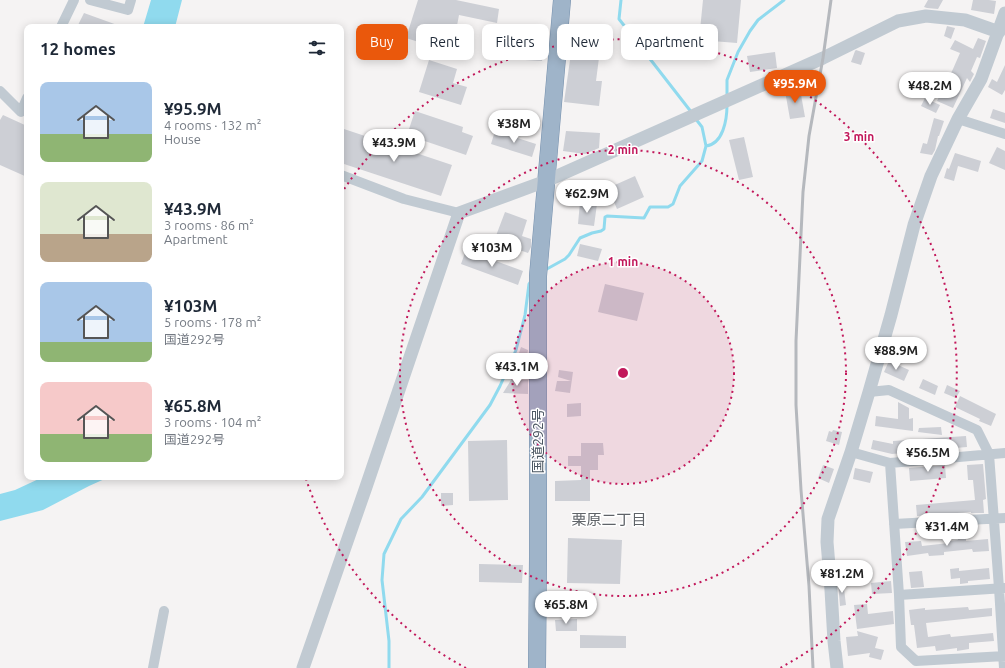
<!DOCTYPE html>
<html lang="en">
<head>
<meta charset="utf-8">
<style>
  :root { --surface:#fff; --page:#f6f6f7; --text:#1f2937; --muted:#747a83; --accent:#ea580c }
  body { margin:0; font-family:Ubuntu,"Noto Sans JP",sans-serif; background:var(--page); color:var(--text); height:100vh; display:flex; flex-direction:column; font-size:15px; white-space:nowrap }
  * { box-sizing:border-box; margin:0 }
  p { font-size:13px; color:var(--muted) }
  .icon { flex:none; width:22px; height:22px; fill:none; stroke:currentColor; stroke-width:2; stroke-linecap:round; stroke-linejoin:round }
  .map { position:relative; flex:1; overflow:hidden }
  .drawer { position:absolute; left:24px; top:24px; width:320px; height:456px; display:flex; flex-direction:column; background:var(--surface); border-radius:8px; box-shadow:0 2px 10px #0003 }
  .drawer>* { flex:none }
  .banner { position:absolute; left:356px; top:24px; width:380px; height:36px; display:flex; gap:8px }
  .price { position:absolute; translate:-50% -34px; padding:0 9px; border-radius:14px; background:#fff; color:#222; font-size:13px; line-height:26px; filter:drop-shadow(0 1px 2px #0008) }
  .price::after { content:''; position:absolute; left:50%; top:24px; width:12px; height:9px; margin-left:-6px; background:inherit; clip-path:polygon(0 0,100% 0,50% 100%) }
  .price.current { background:var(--accent); color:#fff }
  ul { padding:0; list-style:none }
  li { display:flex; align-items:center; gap:12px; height:100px; padding:0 16px }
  li span { display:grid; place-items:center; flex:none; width:112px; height:80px; border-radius:8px; color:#555 }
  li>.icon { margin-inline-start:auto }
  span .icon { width:48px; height:48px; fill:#fffc; stroke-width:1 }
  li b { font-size:17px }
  h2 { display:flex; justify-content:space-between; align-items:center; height:48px; padding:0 16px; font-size:17px }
  .chip { padding:0 14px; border-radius:8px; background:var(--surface); box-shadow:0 2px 10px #0003; font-size:14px; line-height:36px }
  .chip.current { background:var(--accent); color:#fff }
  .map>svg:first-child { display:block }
</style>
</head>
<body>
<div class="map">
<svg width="1005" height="668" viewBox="0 0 1005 668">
  <rect width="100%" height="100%" fill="#f5f3f3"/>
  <path fill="#90daee" d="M151,0H182L175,27H143Z
    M43,477H109L89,486L43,510L0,521V494L15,490Z"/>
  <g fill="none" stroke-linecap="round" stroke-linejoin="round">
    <path stroke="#90daee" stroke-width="3" d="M621,0L619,19L692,113
      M727,98V80L738,52L750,31L758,20L784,0
      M706,146C723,144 727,120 727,105
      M545,270L565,259L569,255L580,238L592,233L601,231L604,229L605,217L607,216L644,218L650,207H668L673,204L680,186L702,161L706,146L702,127L695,118
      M389,668V641L382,580L384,554L401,519L422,497L490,405L500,386L516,350L525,315L529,284L531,281"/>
  </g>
  <path fill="#cdcfd5" d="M418,0H456L499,9L497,23L459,15L453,47L426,42L425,44L406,38Z
    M703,0H741L737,43L699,40Z
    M928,0H943L938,9L927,8L924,7Z
    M973,0H989L996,1L994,14L971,10Z
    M84,13L120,26V27H77Z
    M947,26L955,28L951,39L944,36Z
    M528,35L545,37L542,61L525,60Z
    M978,38L986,41L980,58L977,57L971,71L974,74L970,82L967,78L953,108L937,101L953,69L960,53L950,49L955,40L973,49Z
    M572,46L600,50L596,81H602L599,106L564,102Z
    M856,50L865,53L861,65L851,62L855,51Z
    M775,52L777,68L750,72L747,56Z
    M429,60L457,69L453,83L467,87L461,105L419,92Z
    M1005,65V90L1002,95L988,87L992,79L997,82Z
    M800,89L805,117L790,119L785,91Z
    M925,98L940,105L936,113L921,106Z
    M993,109L1005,113V123L990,118Z
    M415,111L463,127L462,132L473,136L466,155L407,135Z
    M3,115L27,126V177L0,165V120Z
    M934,118L944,121L939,136H938L935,150L932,155L920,153L923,143L927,144Z
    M341,128L452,165L441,196L341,163Z
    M495,131L536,144L532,157L491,144Z
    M566,131L600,133L599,148L585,154L563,151Z
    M744,137L753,177L739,180L729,140Z
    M997,147L1005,151V170L989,163Z
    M955,153L981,161L978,172L958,166L954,181L944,178L947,168L949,169Z
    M635,176L644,197L617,209L608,188Z
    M580,202L597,204L594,226L578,224Z
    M505,212L527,220L522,236L531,239V247L528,253L494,241Z
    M580,244L602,249L598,261L577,256Z
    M466,250L523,271L518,285L461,264Z
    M605,284L644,293L637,321L598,312Z
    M521,347L528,350L527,356H528V366L516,362Z
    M889,361L909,370L904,381L884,372Z
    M559,370L573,372L570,393L555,391L557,381H571L558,377Z
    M923,379L938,386L935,395L919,388Z
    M511,380H528V394L503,393Z
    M947,385L960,391L956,398L944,393Z
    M960,396L996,414L991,426L979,421L980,419L955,407Z
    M898,402L909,408V419L913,418V431L875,426L876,416L898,419Z
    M581,403V416L567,417V404Z
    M941,427L942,435L918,432L919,428Z
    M833,430L842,432L839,445L826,441L829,431L832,432Z
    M966,436L967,447L944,449V445L912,446L913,452L892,454L871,449L873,440L893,444V441Z
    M507,440L508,500L469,501L468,441Z
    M581,443H603L604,455H598V470H590V501H555V481L581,480V466H568V456H581Z
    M983,464L986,499L983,500L984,513H971V512L917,516L916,505L975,500L973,480H968L967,465Z
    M823,465L834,469L829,483L818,478Z
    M945,465L946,478L910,481L909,468Z
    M855,468L873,472L870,483L853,479Z
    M441,493H453V505L441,506Z
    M966,533V541L988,539L989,551L973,552L972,549L944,552V555L929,556L928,553L907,556L905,542L921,541L922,546L949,543V541L958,540L957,534Z
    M568,538L622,540L620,584L567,583Z
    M847,563L864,567L860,583L844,579Z
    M479,564L523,565L522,583L479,582Z
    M959,568V571L989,568L990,579L968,581V583L960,584V578L951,579L950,569Z
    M922,571L924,587L911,588L909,572Z
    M843,581L846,605L840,606L838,582Z
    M891,581L892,593L872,594L871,583Z
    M867,604L868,614L893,611L894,624L857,629L854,605Z
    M968,607L969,610L992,608V616L926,623L928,637L950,634L951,637L993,633L994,641L969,643V649L957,651V648L936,651L935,646L917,648L914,625H911L909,610L925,608V610Z
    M577,619V631H556L555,620Z
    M857,631L878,637L875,648L884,650L881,660L869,657L870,653L848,656L846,637L858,636Z
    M580,635L626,636V648H580Z"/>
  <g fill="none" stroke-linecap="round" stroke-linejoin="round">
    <g stroke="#7690ad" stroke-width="18">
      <path id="trunk" d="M537,668L538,557V276L562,0"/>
    </g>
    <path stroke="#c1cad2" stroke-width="10" d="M90,0L128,10L131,0
      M61,27L74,0
      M0,91L21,112L27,98
      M958,119L1005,134
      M341,175L404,199L459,213
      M869,392L889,390L977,430L989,454L999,588L1004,668
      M851,452L890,463
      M1005,453L890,463L899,595L901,647L916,661L1005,656
      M894,524L1005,518
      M899,595L1005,588
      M153,668L164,611"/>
    <path stroke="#c1cad2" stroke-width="13" d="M303,668L366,487L459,213L546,181L823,58L898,21L926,16L965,20L999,32
      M837,668L834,641L831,590L827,542L828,519L851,452L869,392L891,315L914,225L931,176L958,119L981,79L1005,13"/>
    <use href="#trunk" stroke="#9fb4c9" stroke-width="17"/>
    <path stroke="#b5b8bd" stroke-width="3" d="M813,668L809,586L801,490L796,405V341L803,192L809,136L823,58L831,0"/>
  </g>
  <circle cx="623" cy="373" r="111" fill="#c2185b" fill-opacity=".12"/>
  <g fill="none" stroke="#c2185b" stroke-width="2" stroke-dasharray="2 4">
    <circle cx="623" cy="373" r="111"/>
    <circle cx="623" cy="373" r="223"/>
    <path d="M466 668A334 334 0 0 1 306 479M341 194A334 334 0 1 1 780 668"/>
  </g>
  <g text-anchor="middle" stroke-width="3" stroke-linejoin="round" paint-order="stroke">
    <g font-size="14" fill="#4a5661" stroke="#fff">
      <text transform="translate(538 441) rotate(-90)" y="5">国道292号</text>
    </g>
    <g font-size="15" fill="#5f6368" stroke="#fff">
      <text x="609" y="525">栗原二丁目</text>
    </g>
  </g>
  <circle cx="623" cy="373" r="6" fill="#c2185b" stroke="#fff" stroke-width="2"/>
  <g font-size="12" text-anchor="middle" font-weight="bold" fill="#c2185b" stroke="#fff" stroke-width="3" stroke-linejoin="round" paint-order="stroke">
    <text x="859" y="141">3 min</text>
    <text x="623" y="154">2 min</text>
    <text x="623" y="266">1 min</text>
  </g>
</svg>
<b class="price current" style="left:795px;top:104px">¥95.9M</b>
<b class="price" style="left:930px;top:106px">¥48.2M</b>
<b class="price" style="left:514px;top:144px">¥38M</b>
<b class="price" style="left:394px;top:163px">¥43.9M</b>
<b class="price" style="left:587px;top:214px">¥62.9M</b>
<b class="price" style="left:492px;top:268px">¥103M</b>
<b class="price" style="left:896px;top:371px">¥88.9M</b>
<b class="price" style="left:517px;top:387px">¥43.1M</b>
<b class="price" style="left:928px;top:473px">¥56.5M</b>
<b class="price" style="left:947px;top:547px">¥31.4M</b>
<b class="price" style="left:842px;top:594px">¥81.2M</b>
<b class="price" style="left:566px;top:625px">¥65.8M</b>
<div class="banner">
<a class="chip current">Buy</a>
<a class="chip">Rent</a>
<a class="chip">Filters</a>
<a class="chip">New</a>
<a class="chip">Apartment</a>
</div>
<section class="drawer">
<h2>12 homes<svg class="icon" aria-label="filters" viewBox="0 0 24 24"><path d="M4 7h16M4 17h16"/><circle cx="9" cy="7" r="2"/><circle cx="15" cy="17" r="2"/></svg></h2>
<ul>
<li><span style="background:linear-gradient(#a9c7e8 65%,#8fb573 0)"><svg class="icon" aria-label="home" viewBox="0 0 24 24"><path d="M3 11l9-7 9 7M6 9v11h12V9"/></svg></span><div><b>¥95.9M</b><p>4 rooms · 132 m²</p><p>House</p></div></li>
<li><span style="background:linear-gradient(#dfe7d0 65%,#b9a48a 0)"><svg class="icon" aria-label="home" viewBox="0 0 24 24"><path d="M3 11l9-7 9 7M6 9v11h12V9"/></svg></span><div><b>¥43.9M</b><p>3 rooms · 86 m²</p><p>Apartment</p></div></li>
<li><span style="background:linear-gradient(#a9c7e8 75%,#8fb573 0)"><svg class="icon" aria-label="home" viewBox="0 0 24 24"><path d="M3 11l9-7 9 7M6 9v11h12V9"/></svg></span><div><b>¥103M</b><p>5 rooms · 178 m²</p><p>国道292号</p></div></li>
<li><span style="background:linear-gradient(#f6c9c9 65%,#8fb573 0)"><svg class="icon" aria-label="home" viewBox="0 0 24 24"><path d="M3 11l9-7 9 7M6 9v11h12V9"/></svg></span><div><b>¥65.8M</b><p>3 rooms · 104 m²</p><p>国道292号</p></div></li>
</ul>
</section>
</div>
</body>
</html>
